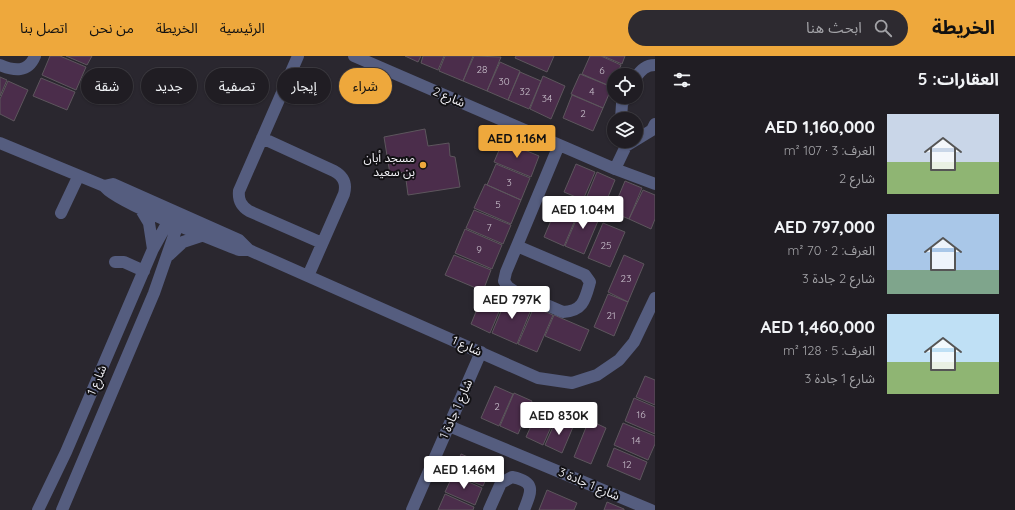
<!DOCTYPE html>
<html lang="ar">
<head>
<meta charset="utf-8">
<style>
  :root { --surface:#201d23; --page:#2d2a30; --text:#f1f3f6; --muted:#a2a2a6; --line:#3d3b41; --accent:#eea83c }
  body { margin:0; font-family:Quicksand,"Noto Sans Arabic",sans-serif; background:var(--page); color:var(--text); direction:rtl; height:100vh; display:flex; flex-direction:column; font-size:15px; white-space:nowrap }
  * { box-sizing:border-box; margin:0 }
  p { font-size:13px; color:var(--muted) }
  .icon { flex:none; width:22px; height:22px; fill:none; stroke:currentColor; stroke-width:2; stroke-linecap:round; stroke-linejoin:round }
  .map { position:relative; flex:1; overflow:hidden; direction:ltr }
  .side { display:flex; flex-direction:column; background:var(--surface); width:360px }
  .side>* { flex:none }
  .banner { position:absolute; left:12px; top:12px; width:380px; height:36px; direction:rtl; display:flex; gap:8px }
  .controls { position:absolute; left:607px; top:12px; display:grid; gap:8px }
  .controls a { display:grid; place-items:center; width:36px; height:36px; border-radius:50%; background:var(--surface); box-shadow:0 1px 3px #0004,0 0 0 1px var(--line); font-size:20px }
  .price { position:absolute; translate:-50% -34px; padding:0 9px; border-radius:4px; background:#fff; color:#222; font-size:13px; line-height:26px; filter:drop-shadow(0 1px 2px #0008) }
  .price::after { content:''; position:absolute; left:50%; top:24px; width:12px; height:9px; margin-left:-6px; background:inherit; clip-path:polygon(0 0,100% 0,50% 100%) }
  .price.selected { background:var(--accent); color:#111 }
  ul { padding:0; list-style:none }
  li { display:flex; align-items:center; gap:12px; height:100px; padding:0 16px }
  li span { display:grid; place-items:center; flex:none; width:112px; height:80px; border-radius:0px; color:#555 }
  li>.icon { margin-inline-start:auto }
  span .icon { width:48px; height:48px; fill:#fffc; stroke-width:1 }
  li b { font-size:17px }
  h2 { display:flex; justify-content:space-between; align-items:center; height:48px; padding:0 16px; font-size:17px }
  .tag { padding:0 14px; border-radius:18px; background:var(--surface); box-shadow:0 1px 3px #0004,0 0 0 1px var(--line); font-size:14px; line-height:36px }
  .tag.selected { background:var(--accent); color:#111 }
  header { display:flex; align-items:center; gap:24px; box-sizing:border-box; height:56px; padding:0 20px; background:var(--accent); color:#111 }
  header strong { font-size:19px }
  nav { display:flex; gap:22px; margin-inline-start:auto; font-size:14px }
  .search { width:280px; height:36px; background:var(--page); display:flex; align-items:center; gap:10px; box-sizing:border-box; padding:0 14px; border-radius:22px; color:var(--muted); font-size:15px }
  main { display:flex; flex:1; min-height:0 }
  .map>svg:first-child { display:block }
</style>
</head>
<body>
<header>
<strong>الخريطة</strong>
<div class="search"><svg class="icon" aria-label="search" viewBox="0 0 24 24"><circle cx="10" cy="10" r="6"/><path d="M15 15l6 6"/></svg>ابحث هنا</div>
<nav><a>الرئيسية</a><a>الخريطة</a><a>من نحن</a><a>اتصل بنا</a></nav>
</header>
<main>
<section class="side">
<h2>العقارات: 5<svg class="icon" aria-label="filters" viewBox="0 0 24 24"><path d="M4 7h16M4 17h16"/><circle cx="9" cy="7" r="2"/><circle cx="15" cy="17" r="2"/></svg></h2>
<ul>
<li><span style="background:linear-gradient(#c9d6e8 60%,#8fb573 0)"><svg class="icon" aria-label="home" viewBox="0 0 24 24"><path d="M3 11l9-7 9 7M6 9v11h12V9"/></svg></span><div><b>AED 1,160,000</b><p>الغرف: 3 · 107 m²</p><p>شارع 2</p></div></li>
<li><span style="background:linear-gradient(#a9c7e8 70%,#7fa58c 0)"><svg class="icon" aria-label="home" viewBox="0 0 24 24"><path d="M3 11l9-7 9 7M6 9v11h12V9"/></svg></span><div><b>AED 797,000</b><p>الغرف: 2 · 70 m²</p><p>شارع 2 جادة 3</p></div></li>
<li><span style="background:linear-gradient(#bfe0f5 60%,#8fb573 0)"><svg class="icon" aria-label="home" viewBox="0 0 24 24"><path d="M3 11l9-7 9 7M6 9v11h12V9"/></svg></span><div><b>AED 1,460,000</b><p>الغرف: 5 · 128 m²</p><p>شارع 1 جادة 3</p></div></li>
</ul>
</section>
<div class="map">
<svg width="655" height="454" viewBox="0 0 655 454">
  <rect width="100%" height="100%" fill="#2a272f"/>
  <path fill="#4b2d4b" stroke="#5d565d" d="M50,0H60L86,11L76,34L42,19Z
    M66,0H92L87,9Z
    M405,0H421L418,6Z
    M423,0H444L438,14L421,7Z
    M445,0H473L463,25L439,15Z
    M474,0L501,1L487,35L463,25Z
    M516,0H554L547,16L515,2Z
    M590,0H601L621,9L617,19H614L612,31L582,18Z
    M603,0H625L622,8Z
    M500,6L520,15L508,44L487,35Z
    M520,16L541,25L529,53L508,44Z
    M580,18L612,31L603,52L571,38Z
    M543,20L565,30L551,63L530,53Z
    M0,21L7,24L0,40Z
    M41,22L75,36L67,54L33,40Z
    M8,25L28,34L14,65L0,58V43Z
    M572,39L603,52L593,75L563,62Z
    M425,73L428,90L449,87L450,100L455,101L460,131L408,139L405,116L390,118L384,81Z
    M503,85L539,100L531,121L494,106Z
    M496,108L530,122L521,144L487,129Z
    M576,108L595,116L583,144L564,136Z
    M597,116L615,124L603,153L585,145Z
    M625,125L642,132L629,163L612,156Z
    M485,128L521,144L511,168L474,152Z
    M643,134L655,139V163L651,173L629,163Z
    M561,141L581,150L564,190L544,181Z
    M582,150L601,158L584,198L565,190Z
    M474,154L511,169L503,188L466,172Z
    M603,167L625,176L610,211L588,202Z
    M465,173L502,189L492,213L455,197Z
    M454,199L491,214L483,235L445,219Z
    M624,199L644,208L628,246L608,236Z
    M486,231L506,239L490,277L471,268Z
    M608,238L628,246L614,280L594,271Z
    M507,241L532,251L517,288L492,277Z
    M534,251L553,259L537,296L518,288Z
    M554,259L589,274L580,295L545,280Z
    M645,320L655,324V349L636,341Z
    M495,330L513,338L499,370L481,362Z
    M514,337L532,345L518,378L500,370Z
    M634,342L655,351V378L625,365Z
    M537,357L554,364L543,389L526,381Z
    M556,364L573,371L562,397L545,389Z
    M589,364L606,372L591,408L574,401Z
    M623,367L655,380V388L648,404L614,389Z
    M614,392L647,406L640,424L607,410Z
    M461,398L491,411L483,430L453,418Z
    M453,419L482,432L475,449L445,436Z
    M547,434L577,447L574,454H539Z
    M445,438L474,451L473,454H438Z
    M607,446L624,453V454H604Z"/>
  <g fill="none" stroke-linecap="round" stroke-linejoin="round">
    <path stroke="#555d7f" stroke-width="12" d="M298,0L239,135C238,144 241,150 249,155L322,187
      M354,0L615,113L655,128
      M0,9C14,15 28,17 35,0
      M636,21C641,14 646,9 655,9
      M621,63L622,48L626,41
      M262,82L334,115C343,120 347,127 344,138L308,220
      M0,87L104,130C112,145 217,185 239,194H249
      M615,113L626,90L652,74L655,68
      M104,130L113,128L239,184L249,194L538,322L572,327L597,319L619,304L634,286L655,242
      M140,152L149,167L153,193
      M61,157L78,121
      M517,190L585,219L590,226C585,244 583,255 563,256L514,235L508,231L504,225L506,216L559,89
      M169,199L183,186L204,179
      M115,206H124L144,215
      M449,370L651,454
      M38,454L66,396L153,193L169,164L178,157V168L154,237L62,454
      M412,454L481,296
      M489,454L501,427L512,421C537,426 531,436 524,454"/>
  </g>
  <circle fill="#eea83c" stroke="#121114" stroke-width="1.5" cx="423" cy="109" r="4"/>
  <g text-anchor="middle" stroke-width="4" stroke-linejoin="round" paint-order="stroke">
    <g font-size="10" fill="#c9c1cc">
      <text x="482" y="17">28</text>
      <text x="602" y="18">6</text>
      <text x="504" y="29">30</text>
      <text x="525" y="39">32</text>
      <text x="592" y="39">4</text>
      <text x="547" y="46">34</text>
      <text x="583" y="61">2</text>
      <text x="509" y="130">3</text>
      <text x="498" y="152">5</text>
      <text x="489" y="175">7</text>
      <text x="606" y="193">25</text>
      <text x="479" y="197">9</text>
      <text x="626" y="226">23</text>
      <text x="611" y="263">21</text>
      <text x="497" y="354">2</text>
      <text x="641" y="362">16</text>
      <text x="636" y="388">14</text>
      <text x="627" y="412">12</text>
    </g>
    <g font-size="12" fill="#f3f2f7" stroke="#121114">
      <text transform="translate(449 41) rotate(23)" y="4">شارع 2</text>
      <text transform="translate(467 290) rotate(24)" y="4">شارع 1</text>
      <text transform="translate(97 324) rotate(-67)" y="4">شارع 1</text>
      <text transform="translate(456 353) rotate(-66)" y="4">شارع 1 جادة 1</text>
      <text transform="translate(589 428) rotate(23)" y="4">شارع 1 جادة 3</text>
    </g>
    <g font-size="12" fill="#f3f2f7" stroke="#121114" text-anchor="end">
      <text x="415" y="106">مسجد أبان<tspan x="415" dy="14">بن سعيد</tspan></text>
    </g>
  </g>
</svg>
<div class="controls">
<a><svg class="icon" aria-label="locate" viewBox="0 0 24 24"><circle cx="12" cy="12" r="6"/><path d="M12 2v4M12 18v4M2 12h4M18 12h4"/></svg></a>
<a><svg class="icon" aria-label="layers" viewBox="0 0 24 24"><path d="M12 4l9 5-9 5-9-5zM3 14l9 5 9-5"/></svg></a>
</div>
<b class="price selected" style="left:517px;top:103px">AED 1.16M</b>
<b class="price" style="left:583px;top:174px">AED 1.04M</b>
<b class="price" style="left:512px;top:264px">AED 797K</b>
<b class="price" style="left:559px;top:380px">AED 830K</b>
<b class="price" style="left:464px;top:434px">AED 1.46M</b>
<div class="banner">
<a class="tag selected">شراء</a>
<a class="tag">إيجار</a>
<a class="tag">تصفية</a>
<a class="tag">جديد</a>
<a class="tag">شقة</a>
</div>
</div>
</main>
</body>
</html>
